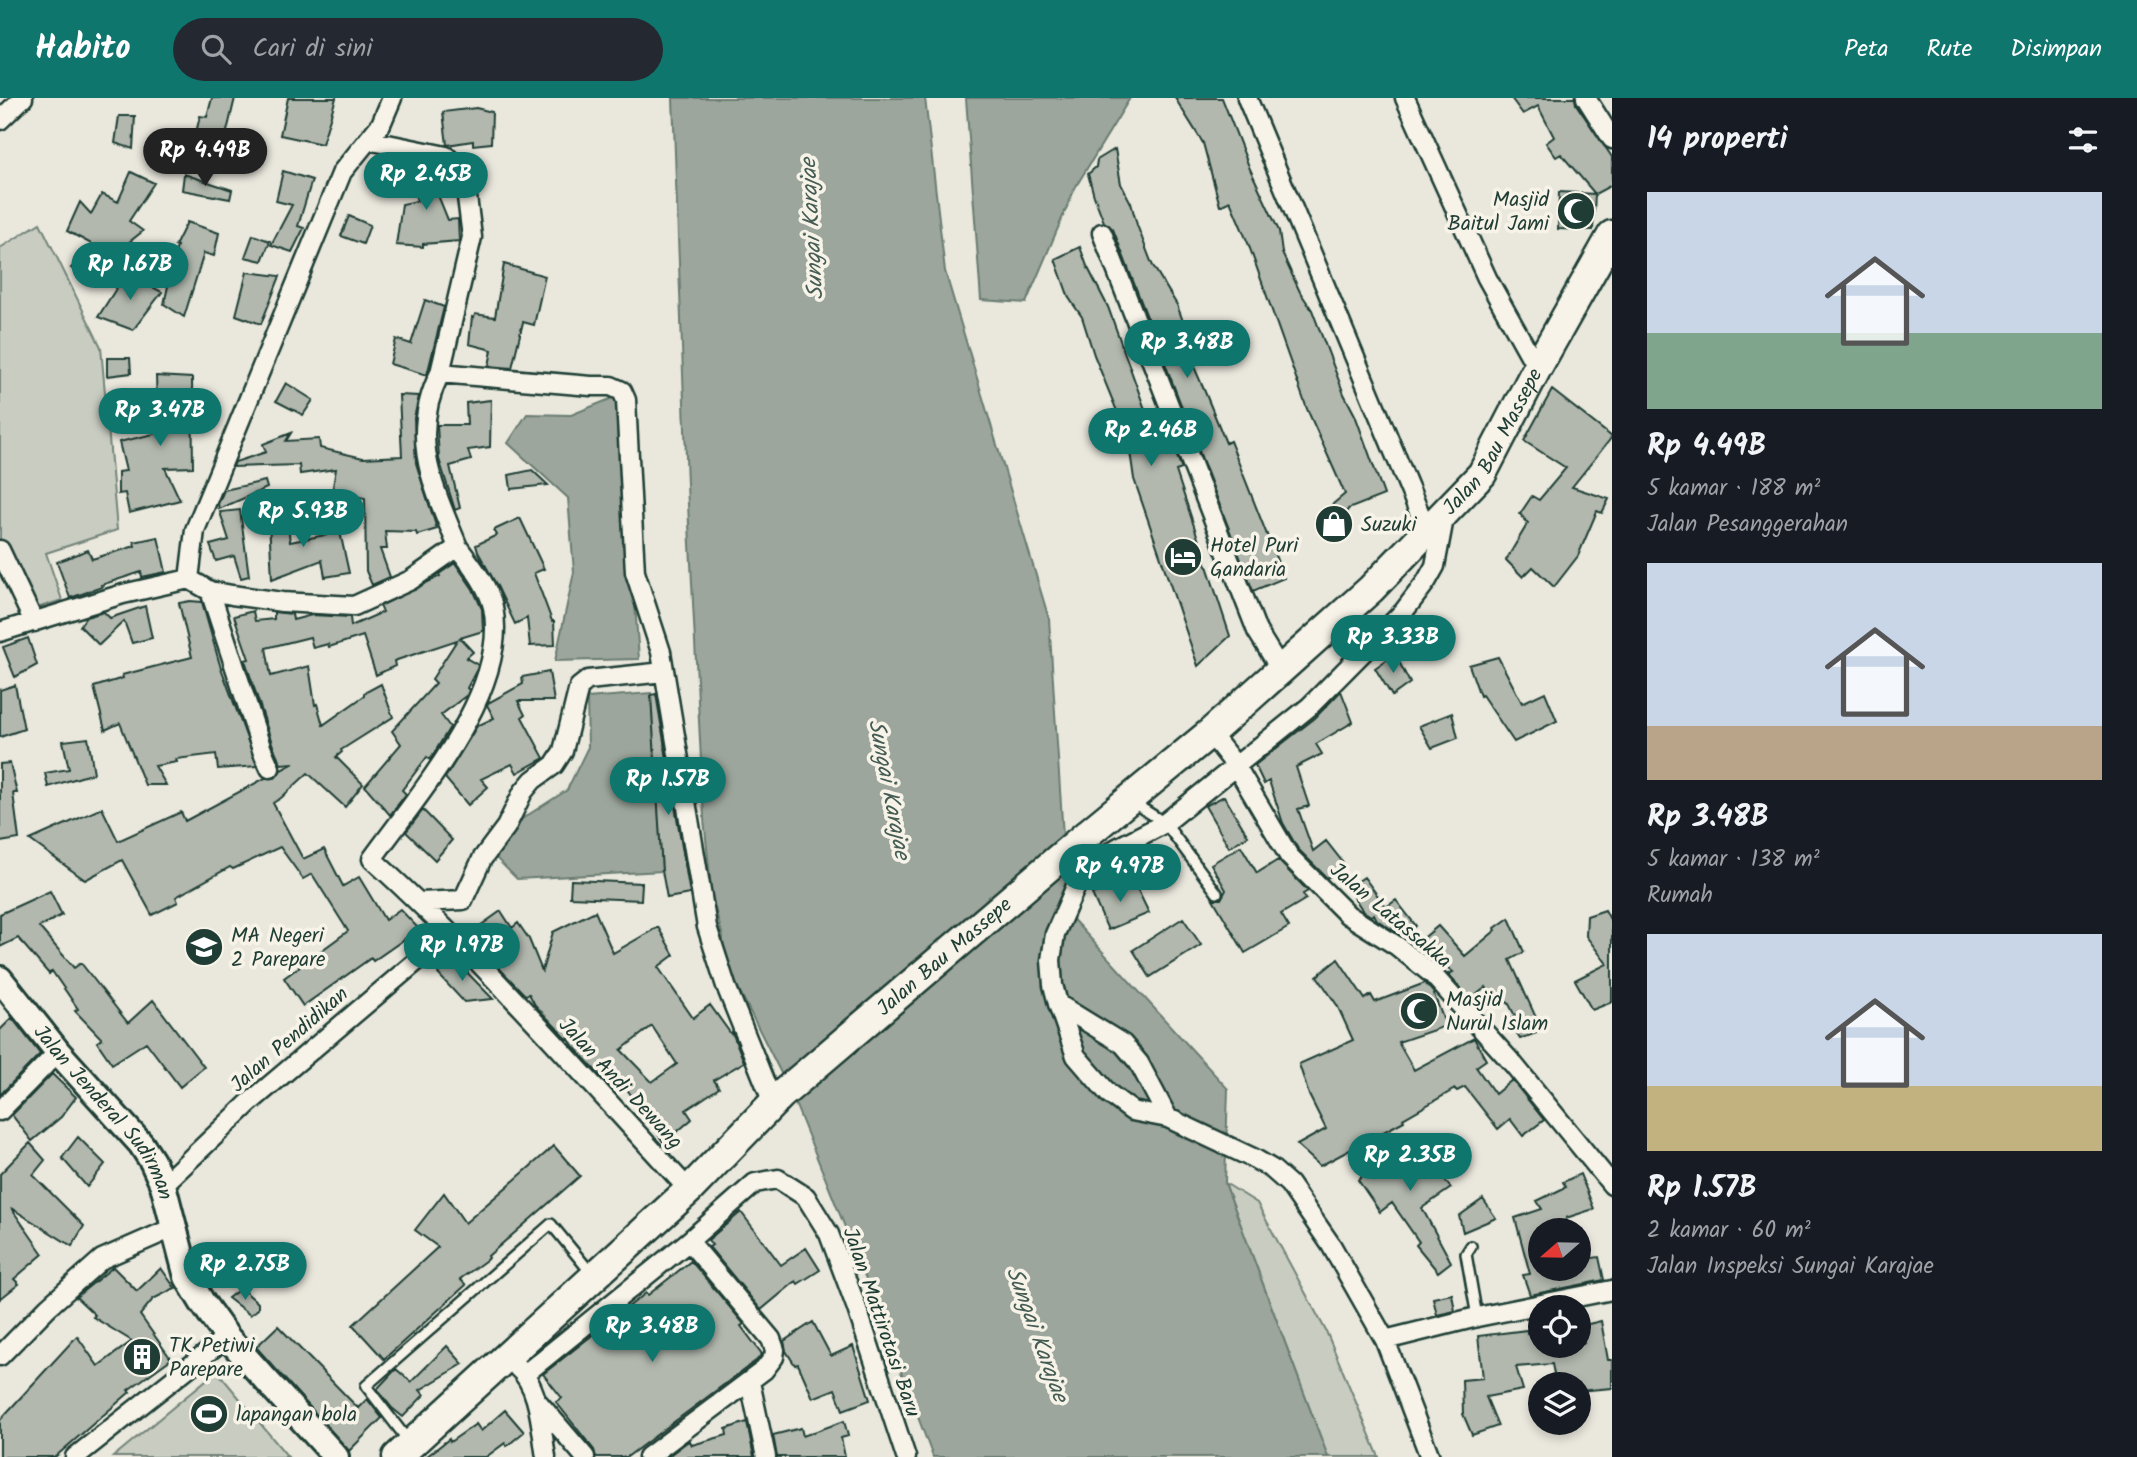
<!DOCTYPE html>
<html lang="id">
<head>
<meta charset="utf-8">
<style>
  :root { --surface:#171b24; --page:#242831; --text:#f1f3f6; --muted:#9ea1a6; --accent:#0f766e }
  body { margin:0; font-family:Kalam,sans-serif; background:var(--page); color:var(--text); height:100vh; display:flex; flex-direction:column; font-size:26px; white-space:nowrap }
  * { box-sizing:border-box; margin:0 }
  p { font-size:23px; color:var(--muted) }
  .icon { flex:none; width:38px; height:38px; fill:none; stroke:currentColor; stroke-width:2; stroke-linecap:round; stroke-linejoin:round }
  .map { position:relative; flex:1; overflow:hidden }
  .details { display:flex; flex-direction:column; background:var(--surface); width:525px }
  .details>* { flex:none }
  .needle { width:46px; rotate:250deg }
  .controls { position:absolute; left:1528px; top:1120px; display:grid; gap:14px }
  .controls a { display:grid; place-items:center; width:63px; height:63px; border-radius:50%; background:var(--surface); box-shadow:0 4px 10px #0003; font-size:35px }
  .price { position:absolute; translate:-50% -60px; padding:0 16px; border-radius:24px; background:var(--accent); color:#fff; font-size:23px; line-height:46px; filter:drop-shadow(0 2px 4px #0008) }
  .price::after { content:''; position:absolute; left:50%; top:42px; width:21px; height:16px; margin-left:-10px; background:inherit; clip-path:polygon(0 0,100% 0,50% 100%) }
  .price.active { background:#222; color:#fff }
  ul { padding:0; list-style:none }
  li { display:grid; align-content:center; gap:14px; height:371px; padding:0 35px }
  li span { display:grid; place-items:center; height:217px; border-radius:0px; color:#555 }
  li>.icon { margin-inline-start:auto }
  span .icon { width:126px; height:126px; fill:#fffc; stroke-width:1 }
  li b { font-size:30px }
  h2 { display:flex; justify-content:space-between; align-items:center; height:84px; padding:0 35px; font-size:30px }
  header { display:flex; align-items:center; gap:42px; box-sizing:border-box; height:98px; padding:0 35px; background:var(--accent); color:#fff }
  header strong { font-size:33px }
  nav { display:flex; gap:38px; margin-inline-start:auto; font-size:24px }
  .search { width:490px; height:63px; background:var(--page); display:flex; align-items:center; gap:18px; box-sizing:border-box; padding:0 24px; border-radius:38px; color:var(--muted); font-size:26px }
  main { display:flex; flex:1; min-height:0 }
  .map>svg:first-child { display:block }
</style>
</head>
<body>
<header>
<strong>Habito</strong>
<div class="search"><svg class="icon" aria-label="search" viewBox="0 0 24 24"><circle cx="10" cy="10" r="6"/><path d="M15 15l6 6"/></svg>Cari di sini</div>
<nav><a>Peta</a><a>Rute</a><a>Disimpan</a></nav>
</header>
<main>
<div class="map">
<svg width="1612" height="1359" viewBox="0 0 1612 1359">
  <rect width="100%" height="100%" fill="#eae8dd"/>
  <filter id="ink" filterUnits="userSpaceOnUse"><feTurbulence type="fractalNoise" baseFrequency=".0143" numOctaves="2"/><feDisplacementMap in="SourceGraphic" scale="14" xChannelSelector="R" yChannelSelector="G"/><feConvolveMatrix kernelMatrix="1 2 1 2 8 2 1 2 1" color-interpolation-filters="sRGB"/></filter>
  <g filter="url(#ink)">
    <path fill="#c8ccc1" stroke="#74847a" stroke-width="2" d="M40,125L101,249L117,432L46,455L62,502L34,511L0,443V150Z
      M1225,1085L1257,1105L1326,1233L1379,1359H1328Z
      M217,1273L288,1359H113Z"/>
    <path fill="#9ca69c" stroke="#6a7c72" stroke-width="2" d="M673,0H925L945,173L1049,521L1068,816L1228,991L1225,1085L1328,1359H933L868,1186L790,993L722,858L723,839L712,799L704,721L687,387Z
      M966,0H1130L1075,90L1026,205L981,202Z
      M620,297L639,561L555,563L574,474L568,400L508,345L527,316L571,317Z
      M651,595L662,773L517,781L493,757L514,726L567,692L588,649L587,600Z"/>
    <path fill="#b2b8ae" stroke="#1f3d34" stroke-width="2" fill-rule="evenodd" d="M212,0H235L224,46L195,39L200,18L207,19Z
      M288,0H336L322,46L280,37Z
      M1175,0H1222L1250,71L1279,133L1282,155L1300,194L1312,212L1344,296L1355,317L1384,397L1348,411L1336,436L1324,421L1317,424L1315,421L1345,396L1307,311L1248,145L1230,103L1220,108L1203,45Z
      M1511,0H1575L1576,6L1612,59V87L1595,96L1561,56L1556,59L1546,45L1554,39L1538,8L1523,16Z
      M476,10L492,14L491,45L473,47V43L447,47L443,14Z
      M119,18H135L133,51L115,45Z
      M1115,51L1121,86L1131,105L1137,127L1152,166L1177,207L1191,245L1195,271L1205,294L1226,345L1230,343L1284,480L1253,493L1113,131L1104,124L1094,98L1088,76L1096,69L1097,62Z
      M431,66L440,68L444,72L446,82L433,85L448,122L458,121L459,143L423,146V149L396,147L402,106L417,103L408,72Z
      M283,73L312,82L298,128L304,130L292,154L271,147L292,107L276,103Z
      M131,74L154,85L129,123L143,133L84,180L71,170L97,149L67,133L80,104L91,116L102,96L118,104Z
      M184,76L232,92L230,101L182,92Z
      M1559,94L1595,96L1593,132L1558,131Z
      M349,118L370,127L363,146L341,138Z
      M187,124L219,135L214,158L204,155L184,219L164,206L177,148H175Z
      M253,137L270,143L262,163L245,159Z
      M1080,149L1087,168L1108,209L1159,350L1172,346L1182,371L1176,373L1230,538L1198,568L1134,381L1131,360L1119,318L1094,257L1082,219L1069,200L1055,161Z
      M504,166L545,178L534,227L523,224L512,270L489,268L492,252L469,246L472,219L474,220L475,216L495,219Z
      M247,174L280,178L261,226L236,217Z
      M126,175L162,194L133,232L98,219Z
      M425,202L444,209L427,277L390,266L396,241L411,246Z
      M107,260H130L131,275L107,278Z
      M156,278L192,280L193,369L165,370L180,402L129,415L125,395L118,396V374L126,373L119,344L158,335Z
      M286,285L313,302L303,317L276,303Z
      M1552,292L1612,339L1572,389L1609,401L1602,415L1597,413L1578,458L1554,489L1533,469L1523,479L1506,462L1528,425L1520,416L1532,398L1539,402L1566,370L1524,343Z
      M399,297L419,298L414,320L416,365L437,431L417,437L416,434L385,433L387,451H380L390,479L372,487L366,473L365,400L332,394L336,371L300,376L299,367L233,369L235,364L266,354L263,346L291,335L286,343L319,341L320,350L363,360L402,358Z
      M491,302L490,349L468,352L471,362L450,368L460,410L455,412L439,361L437,327H467L466,305Z
      M532,372L548,387L511,391L509,377Z
      M265,383L267,390L219,411L218,406L224,392Z
      M286,410L290,444L340,434L349,475L325,479L322,462L272,481L269,422L265,411Z
      M240,412L249,478L241,480L234,458L216,463L210,447L229,442L220,414Z
      M520,420L544,471L534,475L552,523H554L555,547L530,548L527,520L515,526L497,488L478,454L476,447L497,437L494,432Z
      M158,439L166,474L142,479L141,474L101,487L102,489L70,500L57,464L88,452L92,461L135,448L134,444Z
      M455,465L473,491L482,511L483,533L460,540L473,554L466,560L478,567L477,571L467,590L469,592L467,597L441,617L450,629L430,662L427,659L402,692L406,696L390,717L365,688L401,646L392,633L436,585L432,581L457,542L394,563L395,568L376,577L363,538L329,549L328,546L313,550L310,539L266,550L271,578L309,568L315,607L317,606L323,627L364,598V595L381,586L393,619L341,652L342,654L336,659L363,686L345,709L308,675L281,700L273,705L303,761L324,751L343,788L359,779L385,822L400,811L419,831L373,863L371,860L303,908L284,880L348,833L312,776L303,781L280,749L233,771L230,769L176,799L178,804L152,817L122,762L85,782L30,742L102,710L118,743L181,714L185,723L265,680H275L281,672L294,665L281,666L273,648L245,562L249,561L234,518L253,513L255,523L274,521V514L292,516L293,522L312,517L350,519L351,528L383,514L380,508L440,478L439,476Z
      M190,503L202,504L220,567L257,668L218,671L216,656L176,661L177,664L155,668L166,687H145L120,625L105,632L94,589L123,580L122,577L192,559L179,505Z
      M145,508L152,540L132,545L124,523L99,547L80,528L86,519L104,514L110,520Z
      M28,540L37,567L15,579L3,549Z
      M1395,556L1410,585L1392,598L1375,570Z
      M1498,559L1522,605L1545,594L1557,623L1514,644L1482,597L1480,598L1469,567Z
      M549,574L554,603H518L525,617L522,619L544,660L517,675L512,666L481,681L488,689L468,707L445,680L477,628L494,620L487,607L488,605L523,586L522,579Z
      M15,587L24,631L0,639V592Z
      M1341,593L1353,624L1316,646L1322,656L1296,669L1309,708L1298,711L1313,753L1326,743L1345,767L1327,780L1298,751L1283,725L1269,683L1264,686L1255,667L1315,620Z
      M656,596L690,796L667,800L662,773L651,597Z
      M1452,615L1458,640L1432,650L1419,628Z
      M88,640L94,675L48,689L45,675L69,671L63,643Z
      M10,665L17,695H13L19,741L0,744V666Z
      M1224,698L1248,738L1229,749L1205,708Z
      M423,712L452,742L435,762L406,734Z
      M1241,748L1257,775L1278,762L1308,793L1303,796L1306,801L1281,816L1289,829L1245,855L1213,801H1221L1226,792L1211,766Z
      M1364,779L1386,809L1396,802L1416,828L1404,839L1377,822L1374,816L1371,818L1363,813L1348,790Z
      M1132,780L1149,815L1108,832L1092,796Z
      M571,782L642,785L641,802L570,799Z
      M50,793L62,817L39,829L74,870L81,865L128,925L153,902L204,969L180,989L146,944L112,966L97,944L102,941L75,913L78,911L52,873L49,876L18,840L0,849V816Z
      M1605,812L1612,825V904L1592,912L1575,882L1607,866L1586,838L1587,818Z
      M501,813L512,830L518,825L529,841L542,873L553,834L595,813L613,855L658,829L674,857L658,869L693,920L710,907L731,936L732,934L744,964L714,982L719,990L686,1012L692,1021L664,1045L622,984L613,992L574,949L568,940L567,941L535,907L529,896L525,897L474,844L470,835ZM652,928L677,966L652,984L621,952Z
      M1183,820L1201,847L1150,879L1133,852Z
      M1509,820L1524,854L1510,862L1542,933L1520,941L1508,922L1515,918L1508,904L1498,908L1486,889L1470,902L1448,876L1453,874L1426,852L1420,843L1438,828L1465,858L1496,832L1495,830Z
      M451,858L493,901L464,904L438,876Z
      M1338,861L1365,901L1371,897L1375,904L1425,885L1433,894L1446,928L1398,944L1414,972L1474,940L1486,962L1476,969L1495,996L1512,982L1544,1022L1523,1038L1510,1021L1498,1031L1465,989L1457,993L1455,991L1403,1021L1404,1023L1320,1068L1297,1047L1326,1031L1309,997L1299,966L1353,942L1337,907L1317,878Z
      M12,920L40,956L0,997V932Z
      M52,976L76,999L61,1019L32,1043L12,1017Z
      M1408,1035L1414,1052L1425,1047L1436,1064L1431,1066L1451,1090L1422,1110L1451,1164L1438,1174L1416,1147L1419,1144L1392,1105L1380,1114L1358,1082Z
      M78,1039L105,1066L87,1089L62,1060Z
      M30,1045L45,1062L33,1077L84,1128L72,1148L11,1110L43,1156L14,1181L19,1186L0,1201V1076Z
      M554,1048L580,1078L488,1158L489,1160L460,1181L466,1187L384,1261L353,1227L438,1149L415,1132L444,1095L465,1125Z
      M1580,1076L1594,1111L1566,1120L1568,1127L1558,1132H1540V1171H1578V1162L1599,1159L1604,1182L1530,1197L1523,1177L1530,1176L1515,1120L1542,1111L1537,1103L1566,1089L1563,1084Z
      M1483,1101L1496,1120L1463,1134L1459,1118Z
      M741,1114L781,1167L806,1150L820,1172L798,1186L796,1183L761,1212L709,1149L712,1147L708,1142Z
      M691,1163L744,1226L741,1228L762,1256L757,1262L627,1359H596L594,1352L556,1304L562,1300L543,1276L646,1195L648,1197Z
      M113,1169L137,1193L161,1170L175,1190L153,1201L140,1217L171,1261L128,1292L130,1294L55,1359H0V1322L77,1238L98,1268L132,1243L93,1219L95,1217L76,1199Z
      M241,1190L258,1205V1211L250,1217L228,1200Z
      M1452,1196L1455,1213L1437,1217L1433,1200Z
      M1601,1223L1608,1262H1612V1290L1578,1293V1286H1556L1552,1266L1516,1269L1523,1292L1486,1299L1498,1328L1472,1337L1463,1316L1462,1282L1483,1280L1478,1238L1527,1232V1236L1540,1233V1248H1578V1245H1584L1580,1228Z
      M813,1224L831,1258L853,1248L870,1302L843,1312L835,1291L813,1300L798,1266L795,1267L786,1253L784,1243Z
      M278,1228L358,1310L367,1301L382,1320L349,1353L256,1249Z
      M447,1248L463,1266L420,1292L424,1297L403,1319L392,1310L377,1291L396,1271L411,1284Z
      M505,1312L524,1334L507,1348L505,1345L486,1359H426L449,1341L450,1344L476,1326L481,1333Z
      M844,1323L848,1338L841,1340L845,1359H777L773,1337L801,1330L803,1338Z
      M747,1324L754,1359H667L687,1344L690,1343L692,1347L727,1337L726,1331Z"/>
    <g fill="none" stroke-linecap="round" stroke-linejoin="round">
      <g stroke="#1f3d34" stroke-width="14">
        <path id="service" d="M1132,704L1165,725L1217,795
          M1471,1148L1466,1156L1477,1219
          M410,1345L366,1288L551,1126L592,1176"/>
      </g>
      <g stroke="#1f3d34" stroke-width="23">
        <path id="minor" d="M1247,0L1427,433
          M1405,0L1487,180L1537,270
          M1586,0L1612,41
          M0,22L23,0
          M368,42L446,58L457,69L462,83L467,99L472,139L440,275
          M1102,135L1257,533L1281,572
          M458,449C433,388 408,339 440,275L591,288H611L622,293L626,302L635,474L661,554L707,829L726,888L773,1005
          M0,452L34,524
          M189,481L210,493L232,497L282,504L354,508L411,482L458,449C471,467 488,487 493,509C510,592 418,697 372,761C485,863 585,980 689,1092
          M189,481L195,432L342,74L381,26L392,0
          M210,493L262,652L270,670
          M0,534L123,496L189,481
          M1210,635L1236,668L1289,758L1348,817L1397,848L1433,877L1514,967L1612,1087
          M420,804L463,802L482,761L506,729L523,694L533,682L554,667L563,653L579,589L588,582L664,574
          M1058,906L1123,946L1139,965L1168,1020
          M0,1013L58,954
          M163,1087L249,1005L450,835
          M689,1143L755,1085L778,1081L806,1099L829,1136L856,1208L906,1359
          M1385,1242L1477,1219L1612,1192
          M0,1258L48,1209L102,1161L175,1129
          M517,1269C540,1288 541,1330 546,1359
          M525,1276L689,1143L771,1241L775,1252L774,1259L764,1272L648,1359
          M750,1284L766,1359
          M537,1303L585,1359
          M75,1359L227,1239
          M1430,1359L1385,1242L1331,1147L1289,1086L1272,1071L1255,1061L1168,1020L1132,1013L1108,995L1076,958L1058,906L1053,887L1051,862L1055,836L1080,779L1092,766L1117,750L1165,725L1309,609L1404,513L1426,484L1435,468L1445,415"/>
      </g>
      <g stroke="#1f3d34" stroke-width="30">
        <g id="secondary">
          <path id="s1" d="M0,881L58,954L141,1046L152,1063L163,1087L187,1179L202,1204L227,1239L336,1359"/>
        </g>
      </g>
      <g stroke="#1f3d34" stroke-width="33">
        <g id="trunk">
          <path id="s2" d="M397,1359L689,1092L781,997L1086,737L1210,635L1371,491L1482,376L1537,270L1612,137"/>
        </g>
      </g>
      <use href="#service" stroke="#f7f3e8" stroke-width="9"/>
      <use href="#minor" stroke="#f7f3e8" stroke-width="18"/>
      <use href="#secondary" stroke="#f7f3e8" stroke-width="24"/>
      <use href="#trunk" stroke="#f7f3e8" stroke-width="28"/>
    </g>
  </g>
  <defs>
    <g id="mosque-disc" transform="scale(2.0125)"><circle r="9.5" fill="#1f3d34" stroke="#f7f3e8"/><path d="M3.5-4.9A6 6 0 1 0 3.5 4.9A5 5 0 1 1 3.5-4.9Z" fill="#fff"/></g>
    <g id="shop-disc" transform="scale(2.0125)"><circle r="9.5" fill="#1f3d34" stroke="#f7f3e8"/><path d="M-5-2.5h2.3a2.7 3.5 0 0 1 5.4 0H5L5.5 6h-11ZM-1.5-2.5h3a1.5 2.3 0 0 0-3 0Z" fill="#fff"/></g>
    <g id="hotel-disc" transform="scale(2.0125)"><circle r="9.5" fill="#1f3d34" stroke="#f7f3e8"/><path d="M-6-4.5h1.5V1H6V5H4.5V3h-9V5H-6ZM-4 0a1.8 1.8 0 1 1 3.6 0ZM.5 0V-2.5h3Q6-2.5 6 0Z" fill="#fff"/></g>
    <g id="school-disc" transform="scale(2.0125)"><circle r="9.5" fill="#1f3d34" stroke="#f7f3e8"/><path d="M0-5L7-2L0 1L-7-2ZM-4 1L0 2.5L4 1V4Q0 6-4 4Z" fill="#fff"/></g>
    <g id="building-disc" transform="scale(2.0125)"><circle r="9.5" fill="#1f3d34" stroke="#f7f3e8"/><path d="M-4-6H4V6H1V3H-1V6H-4ZM-2.5-4.3h1.7v1.8h-1.7ZM.8-4.3h1.7v1.8H.8ZM-2.5-1h1.7V.8h-1.7ZM.8-1h1.7V.8H.8Z" fill="#fff"/></g>
    <g id="stadium-disc" transform="scale(2.0125)"><circle r="9.5" fill="#1f3d34" stroke="#f7f3e8"/><path d="M0-5a6.5 5 0 1 0 0 10a6.5 5 0 1 0 0-10ZM-3.5-1.8h7v3.6h-7Z" fill="#fff"/></g>
  </defs>
  <g fill-rule="evenodd">
    <use href="#mosque-disc" x="1576" y="113"/>
    <use href="#shop-disc" x="1334" y="426"/>
    <use href="#hotel-disc" x="1183" y="459"/>
    <use href="#school-disc" x="204" y="849"/>
    <use href="#mosque-disc" x="1419" y="913"/>
    <use href="#building-disc" x="142" y="1259"/>
    <use href="#stadium-disc" x="209" y="1316"/>
  </g>
  <g text-anchor="middle" stroke-width="7" stroke-linejoin="round" paint-order="stroke">
    <g font-size="21" fill="#1f3d34" stroke="#f7f3e8" text-anchor="start">
      <text x="1549" y="108" text-anchor="end">Masjid<tspan x="1549" dy="24">Baitul Jami</tspan></text>
      <text x="1361" y="433">Suzuki</text>
      <text x="1210" y="454">Hotel Puri<tspan x="1210" dy="24">Gandaria</tspan></text>
      <text x="231" y="844">MA Negeri<tspan x="231" dy="24">2 Parepare</tspan></text>
      <text x="1446" y="908">Masjid<tspan x="1446" dy="24">Nurul Islam</tspan></text>
      <text x="169" y="1254">TK Petiwi<tspan x="169" dy="24">Parepare</tspan></text>
      <text x="236" y="1323">lapangan bola</text>
    </g>
    <g font-size="21" fill="#1f3d34" stroke="#f7f3e8">
      <text dy="7" stroke="none"><textPath href="#s2" startOffset="1498">Jalan Bau Massepe</textPath></text>
      <text transform="translate(1391 817) rotate(40)" y="7">Jalan Latassakka</text>
      <text dy="7" stroke="none"><textPath href="#s2" startOffset="742">Jalan Bau Massepe</textPath></text>
      <text transform="translate(289 941) rotate(-41)" y="7">Jalan Pendidikan</text>
      <text transform="translate(621 985) rotate(47)" y="7">Jalan Andi Dewang</text>
      <text dy="7" stroke="none"><textPath href="#s1" startOffset="170">Jalan Jenderal Sudirman</textPath></text>
      <text transform="translate(882 1224) rotate(71)" y="7">Jalan Mattirotasi Baru</text>
    </g>
    <g font-size="23" font-style="italic" fill="#445c53" stroke="#f7f3e8">
      <text transform="translate(811 131) rotate(-93)" y="8">Sungai Karajae</text>
      <text transform="translate(890 691) rotate(79)" y="8">Sungai Karajae</text>
      <text transform="translate(1038 1236) rotate(70)" y="8">Sungai Karajae</text>
    </g>
  </g>
</svg>
<div class="controls">
<a><svg class="needle" viewBox="-14 -14 28 28"><path d="M0-13l5 13h-10z" fill="#e53935"/><path d="M0 13l5-13h-10z" fill="#9ea1a6"/></svg></a>
<a><svg class="icon" aria-label="locate" viewBox="0 0 24 24"><circle cx="12" cy="12" r="6"/><path d="M12 2v4M12 18v4M2 12h4M18 12h4"/></svg></a>
<a><svg class="icon" aria-label="layers" viewBox="0 0 24 24"><path d="M12 4l9 5-9 5-9-5zM3 14l9 5 9-5"/></svg></a>
</div>
<b class="price active" style="left:205px;top:90px">Rp 4.49B</b>
<b class="price" style="left:426px;top:114px">Rp 2.45B</b>
<b class="price" style="left:130px;top:204px">Rp 1.67B</b>
<b class="price" style="left:1187px;top:282px">Rp 3.48B</b>
<b class="price" style="left:160px;top:350px">Rp 3.47B</b>
<b class="price" style="left:1151px;top:370px">Rp 2.46B</b>
<b class="price" style="left:303px;top:451px">Rp 5.93B</b>
<b class="price" style="left:1393px;top:577px">Rp 3.33B</b>
<b class="price" style="left:668px;top:719px">Rp 1.57B</b>
<b class="price" style="left:1120px;top:806px">Rp 4.97B</b>
<b class="price" style="left:462px;top:885px">Rp 1.97B</b>
<b class="price" style="left:1410px;top:1095px">Rp 2.35B</b>
<b class="price" style="left:245px;top:1204px">Rp 2.75B</b>
<b class="price" style="left:652px;top:1266px">Rp 3.48B</b>
</div>
<section class="details">
<h2>14 properti<svg class="icon" aria-label="filters" viewBox="0 0 24 24"><path d="M4 7h16M4 17h16"/><circle cx="9" cy="7" r="2"/><circle cx="15" cy="17" r="2"/></svg></h2>
<ul>
<li><span style="background:linear-gradient(#c9d6e8 65%,#7fa58c 0)"><svg class="icon" aria-label="home" viewBox="0 0 24 24"><path d="M3 11l9-7 9 7M6 9v11h12V9"/></svg></span><div><b>Rp 4.49B</b><p>5 kamar · 188 m²</p><p>Jalan Pesanggerahan</p></div></li>
<li><span style="background:linear-gradient(#c9d6e8 75%,#b9a48a 0)"><svg class="icon" aria-label="home" viewBox="0 0 24 24"><path d="M3 11l9-7 9 7M6 9v11h12V9"/></svg></span><div><b>Rp 3.48B</b><p>5 kamar · 138 m²</p><p>Rumah</p></div></li>
<li><span style="background:linear-gradient(#c9d6e8 70%,#c2b280 0)"><svg class="icon" aria-label="home" viewBox="0 0 24 24"><path d="M3 11l9-7 9 7M6 9v11h12V9"/></svg></span><div><b>Rp 1.57B</b><p>2 kamar · 60 m²</p><p>Jalan Inspeksi Sungai Karajae</p></div></li>
</ul>
</section>
</main>
</body>
</html>
